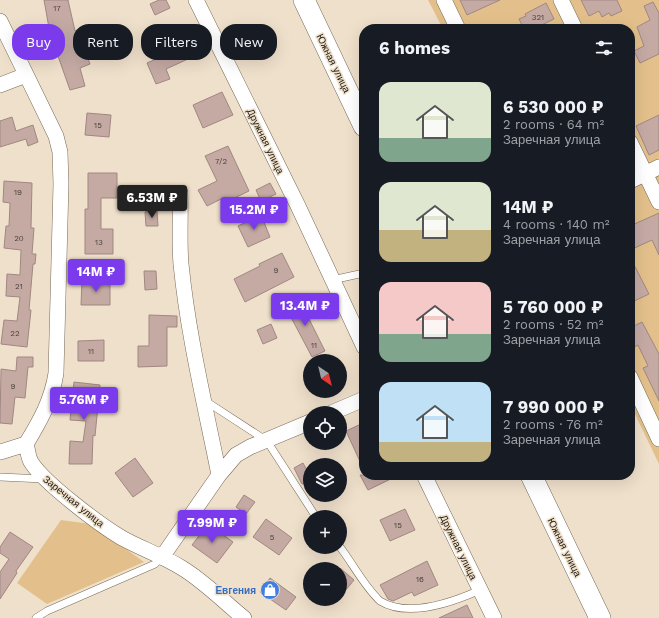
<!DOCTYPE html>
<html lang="en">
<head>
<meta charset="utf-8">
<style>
  :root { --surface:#171b24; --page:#20242c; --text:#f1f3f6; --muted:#9ea1a6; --accent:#7c3aed }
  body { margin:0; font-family:"Work Sans",sans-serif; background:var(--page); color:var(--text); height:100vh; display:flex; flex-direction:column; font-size:15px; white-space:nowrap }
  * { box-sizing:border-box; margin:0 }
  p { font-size:13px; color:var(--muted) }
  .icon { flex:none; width:22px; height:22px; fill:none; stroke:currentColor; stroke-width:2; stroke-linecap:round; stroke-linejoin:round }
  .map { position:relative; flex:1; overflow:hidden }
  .side { position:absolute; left:359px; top:24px; width:276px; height:456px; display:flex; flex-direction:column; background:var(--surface); border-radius:16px; box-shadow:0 4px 16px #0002 }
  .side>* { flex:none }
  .top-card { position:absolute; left:12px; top:24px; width:287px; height:36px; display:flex; gap:8px }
  .needle { width:26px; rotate:145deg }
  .controls { position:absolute; left:303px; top:354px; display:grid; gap:8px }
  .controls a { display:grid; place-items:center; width:44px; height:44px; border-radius:50%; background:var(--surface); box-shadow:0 4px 16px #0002; font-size:20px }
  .price { position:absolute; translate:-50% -34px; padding:0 9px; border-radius:4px; background:var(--accent); color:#fff; font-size:13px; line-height:26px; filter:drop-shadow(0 1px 2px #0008) }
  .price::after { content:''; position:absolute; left:50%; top:24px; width:12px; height:9px; margin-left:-6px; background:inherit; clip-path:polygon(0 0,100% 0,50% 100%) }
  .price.active { background:#222; color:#fff }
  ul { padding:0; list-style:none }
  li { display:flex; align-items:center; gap:12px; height:100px; padding:0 20px }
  li span { display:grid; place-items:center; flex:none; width:112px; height:80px; border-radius:12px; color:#555 }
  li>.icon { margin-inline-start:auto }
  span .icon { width:48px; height:48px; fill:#fffc; stroke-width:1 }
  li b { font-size:17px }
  h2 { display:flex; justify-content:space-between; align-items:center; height:48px; padding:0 20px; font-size:17px }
  .pill { padding:0 14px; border-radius:16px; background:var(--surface); box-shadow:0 4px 16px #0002; font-size:14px; line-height:36px }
  .pill.active { background:var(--accent); color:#fff }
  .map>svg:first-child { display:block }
</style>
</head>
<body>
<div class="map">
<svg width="659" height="618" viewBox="0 0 659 618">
  <rect width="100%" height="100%" fill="#efe0cb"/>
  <path fill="#e3c08b" d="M428,0H659V464L630,404V29H443Z
    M61,520L91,524L144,562L47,604L17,583Z"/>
  <path fill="#c5aaa4" stroke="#a18781" d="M44,0H68L75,31L77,30L90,64L80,68L85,86L70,90L52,39L32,42L31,30L49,28Z
    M159,0H166L170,8L155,15L150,4Z
    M460,0H500L467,15Z
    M581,0H617L622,11L611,16L609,13L602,17L599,11L589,16Z
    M653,2L659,13V54L640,63L634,51L644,46L637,27L650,20L644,6Z
    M546,3L554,19L533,29H524L519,19L526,16L525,14Z
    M192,38L199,54L166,69L170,79L156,84L147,63L174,51L172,47Z
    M222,92L233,115L203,128L193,105Z
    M87,113L111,115L109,137L85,135Z
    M659,115V150L649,155L636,126Z
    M12,117L16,131L33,125L38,142L28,146L26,139L0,147V121Z
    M228,146L249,191L226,202L225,197L207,206L198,190L217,181L205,156Z
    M88,173H117V198H101V229H113V254H85V209H88Z
    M4,181L32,183L31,228H34L32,254H36L35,264H33L29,310H31L27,347L1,344L4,320L17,321L20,297L6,296L7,274L20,275L21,250L4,248L6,226H9L10,203L3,202Z
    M270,183L276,194L261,201L256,190Z
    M157,211L158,226H146L145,212Z
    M659,213V255L652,240L630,250V226Z
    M261,215L270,237L248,247L238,226Z
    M282,253L294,277L245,302L234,279L260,266L259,264Z
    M630,257L649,294L630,303Z
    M144,271H156L157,289L145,290Z
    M82,281L110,282V305H81Z
    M298,297L325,351L312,357L284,304Z
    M149,315L177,316V327H167V366L138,367V346H149Z
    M642,322L659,354V401L643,368L648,366L638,345L630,349V328Z
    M271,324L277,338L263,344L257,330Z
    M104,340V361H78V341Z
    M17,357H33V367H28L25,398L15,397L12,424L0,423L1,369L16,371Z
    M74,382L100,385L95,436L93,435L92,464H69L70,441L83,442L86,421L70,420Z
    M361,424L364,431V470L346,431Z
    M135,458L153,483L133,497L115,473Z
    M303,463L310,476V480L302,484L294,468Z
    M360,475H399L368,490Z
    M244,495L255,502L246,514L236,507Z
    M405,509L415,530L390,541L380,520Z
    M266,519L292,538L279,555L253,537Z
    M208,524L233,542L217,563L192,545Z
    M10,532L33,547L16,571L17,573L0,599V572L9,559L0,553V547Z
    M427,561L438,585L414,596L412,592L393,601L388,599L380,585Z
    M340,568L354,580L340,597Z
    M270,578L296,597L286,610L260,592Z
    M467,605L473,618H439Z"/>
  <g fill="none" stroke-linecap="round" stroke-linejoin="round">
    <g stroke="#776a57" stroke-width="8">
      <path id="lane" d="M332,280L364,273
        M204,400L267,441L316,517
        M0,477L44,479
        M340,547C353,564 364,586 380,601C408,618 451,603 480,590
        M36,618L47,611L155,564L162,557"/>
    </g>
    <g stroke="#776a57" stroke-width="16">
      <path id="street" d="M196,0L298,206L364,347
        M444,0L458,29
        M561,0L575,29
        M0,21L56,136L60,152L61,184L56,373C52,400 40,421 26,444C28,450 28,457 31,462C44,483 100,525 122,538C142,549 163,556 182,568C205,582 224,602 244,618
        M0,85L26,75
        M630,142L659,202
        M630,181L659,167
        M180,193C181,216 179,241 181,264C188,335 205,405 219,475
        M630,377L659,439
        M331,413L364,399
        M0,452L26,444
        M424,475L494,618
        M162,557L219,475L236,455L250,447L310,422"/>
    </g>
    <g stroke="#776a57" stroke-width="22">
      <path id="secondary" d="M304,0L364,126
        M531,475L600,618"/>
    </g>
    <use href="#lane" stroke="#fff" stroke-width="7"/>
    <use href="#street" stroke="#fff" stroke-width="15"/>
    <use href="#secondary" stroke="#fff" stroke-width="21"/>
  </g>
  <defs>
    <g id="shop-disc" transform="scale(1)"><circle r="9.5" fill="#3f7fe0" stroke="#efe0cb"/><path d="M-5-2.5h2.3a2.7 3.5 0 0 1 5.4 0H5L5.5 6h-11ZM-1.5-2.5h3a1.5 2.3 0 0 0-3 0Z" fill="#fff"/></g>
  </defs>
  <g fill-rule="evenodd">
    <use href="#shop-disc" x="270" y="590"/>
  </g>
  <g text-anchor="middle" stroke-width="3" stroke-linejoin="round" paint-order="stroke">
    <g font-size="8" fill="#4a3f38">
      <text x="57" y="11">17</text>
      <text x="538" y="20">321</text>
      <text x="98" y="128">15</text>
      <text x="221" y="164">7/2</text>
      <text x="18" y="195">19</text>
      <text x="19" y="241">20</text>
      <text x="99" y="245">13</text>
      <text x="276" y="273">9</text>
      <text x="19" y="289">21</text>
      <text x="15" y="336">22</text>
      <text x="314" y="348">11</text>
      <text x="91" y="354">11</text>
      <text x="13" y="389">9</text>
      <text x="398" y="528">15</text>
      <text x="272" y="540">5</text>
      <text x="420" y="582">16</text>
    </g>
    <g font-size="10" fill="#211b14" stroke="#efe0cb">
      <text transform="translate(334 63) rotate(64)" y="4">Южная улица</text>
      <text transform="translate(266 141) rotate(64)" y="4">Дружная улица</text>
      <text transform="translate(74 501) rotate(39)" y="4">Заречная улица</text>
      <text transform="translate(459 547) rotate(64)" y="4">Дружная улица</text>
      <text transform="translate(565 547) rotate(64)" y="4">Южная улица</text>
    </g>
    <g font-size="10" font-weight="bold" fill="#366cbe" stroke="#efe0cb" text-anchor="end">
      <text x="256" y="594">Евгения</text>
    </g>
  </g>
</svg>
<div class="controls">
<a><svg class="needle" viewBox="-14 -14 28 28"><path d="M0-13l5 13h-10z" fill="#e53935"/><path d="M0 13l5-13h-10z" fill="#9ea1a6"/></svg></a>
<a><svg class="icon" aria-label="locate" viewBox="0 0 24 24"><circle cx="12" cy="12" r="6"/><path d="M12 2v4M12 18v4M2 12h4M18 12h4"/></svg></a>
<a><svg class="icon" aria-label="layers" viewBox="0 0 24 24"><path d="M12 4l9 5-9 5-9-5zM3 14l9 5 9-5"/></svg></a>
<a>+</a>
<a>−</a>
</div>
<b class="price active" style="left:152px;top:219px">6.53M ₽</b>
<b class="price" style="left:254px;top:231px">15.2M ₽</b>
<b class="price" style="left:96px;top:293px">14M ₽</b>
<b class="price" style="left:305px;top:327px">13.4M ₽</b>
<b class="price" style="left:84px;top:421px">5.76M ₽</b>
<b class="price" style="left:212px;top:544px">7.99M ₽</b>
<div class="top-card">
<a class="pill active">Buy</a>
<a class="pill">Rent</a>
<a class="pill">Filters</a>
<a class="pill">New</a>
</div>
<section class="side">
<h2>6 homes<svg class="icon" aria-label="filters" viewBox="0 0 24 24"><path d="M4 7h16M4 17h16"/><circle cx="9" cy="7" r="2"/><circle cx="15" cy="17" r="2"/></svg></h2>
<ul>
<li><span style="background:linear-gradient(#dfe7d0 70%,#7fa58c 0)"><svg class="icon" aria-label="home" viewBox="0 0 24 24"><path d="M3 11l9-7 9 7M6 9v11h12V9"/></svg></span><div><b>6 530 000 ₽</b><p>2 rooms · 64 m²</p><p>Заречная улица</p></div></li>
<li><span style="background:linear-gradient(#dfe7d0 60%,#c2b280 0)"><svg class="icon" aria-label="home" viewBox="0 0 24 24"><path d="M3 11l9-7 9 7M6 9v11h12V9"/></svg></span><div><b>14M ₽</b><p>4 rooms · 140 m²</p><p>Заречная улица</p></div></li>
<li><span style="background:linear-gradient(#f6c9c9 65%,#7fa58c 0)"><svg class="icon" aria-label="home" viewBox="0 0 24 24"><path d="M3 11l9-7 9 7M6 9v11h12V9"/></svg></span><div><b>5 760 000 ₽</b><p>2 rooms · 52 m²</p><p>Заречная улица</p></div></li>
<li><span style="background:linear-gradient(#bfe0f5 75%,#c2b280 0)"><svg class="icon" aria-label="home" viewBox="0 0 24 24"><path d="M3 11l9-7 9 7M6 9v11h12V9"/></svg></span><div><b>7 990 000 ₽</b><p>2 rooms · 76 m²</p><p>Заречная улица</p></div></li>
</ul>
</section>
</div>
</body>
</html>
